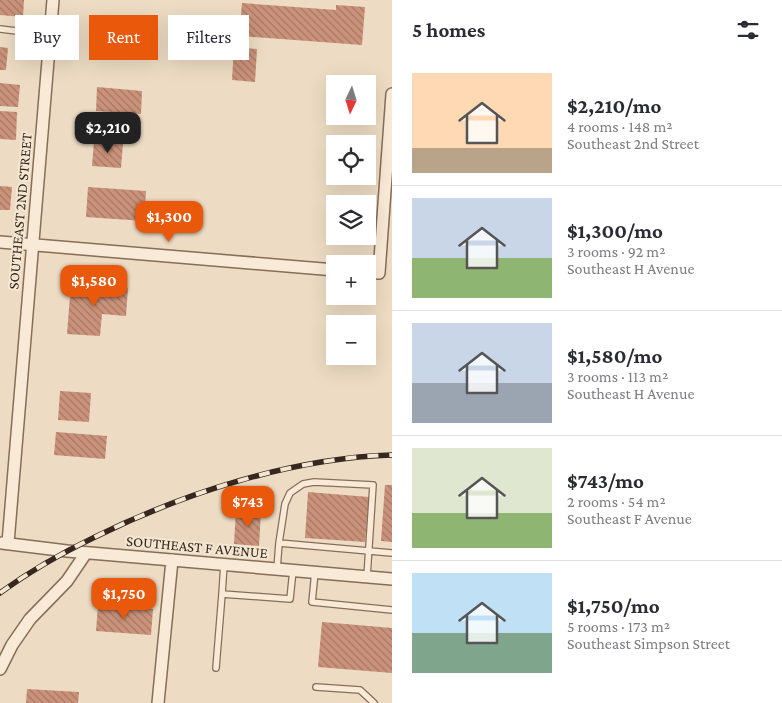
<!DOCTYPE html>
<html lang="en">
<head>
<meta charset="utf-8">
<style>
  :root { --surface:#fff; --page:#f2f2f3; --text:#2b2b33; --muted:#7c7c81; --line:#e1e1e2; --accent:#ea580c }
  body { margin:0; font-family:"Crimson Pro",serif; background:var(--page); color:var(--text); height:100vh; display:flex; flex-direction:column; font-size:19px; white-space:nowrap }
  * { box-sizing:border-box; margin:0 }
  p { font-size:16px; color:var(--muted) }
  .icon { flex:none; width:28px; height:28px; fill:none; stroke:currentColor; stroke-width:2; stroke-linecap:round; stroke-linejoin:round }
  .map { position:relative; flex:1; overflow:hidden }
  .drawer { display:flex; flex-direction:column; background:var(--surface); width:390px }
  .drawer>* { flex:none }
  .guide { position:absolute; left:15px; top:15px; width:301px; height:45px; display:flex; gap:10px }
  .needle { width:32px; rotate:184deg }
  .controls { position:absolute; left:326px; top:75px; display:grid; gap:10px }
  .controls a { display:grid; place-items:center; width:50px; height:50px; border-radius:0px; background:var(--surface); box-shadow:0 5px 20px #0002; font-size:25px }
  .price { position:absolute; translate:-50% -42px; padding:0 11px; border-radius:10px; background:var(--accent); color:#fff; font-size:16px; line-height:32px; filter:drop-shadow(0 1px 2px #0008) }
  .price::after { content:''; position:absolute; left:50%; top:30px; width:15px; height:11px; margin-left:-8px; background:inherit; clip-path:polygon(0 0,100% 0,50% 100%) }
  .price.active { background:#222; color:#fff }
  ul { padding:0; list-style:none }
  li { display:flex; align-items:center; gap:15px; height:125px; padding:0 20px }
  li+li { border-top:1px solid var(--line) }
  li span { display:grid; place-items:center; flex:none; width:140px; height:100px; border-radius:0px; color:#555 }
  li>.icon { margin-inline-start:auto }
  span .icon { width:60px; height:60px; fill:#fffc; stroke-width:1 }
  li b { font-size:21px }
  h2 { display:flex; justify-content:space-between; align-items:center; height:60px; padding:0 20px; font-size:21px }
  .tag { padding:0 18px; border-radius:0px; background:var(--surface); box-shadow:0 5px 20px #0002; font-size:18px; line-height:45px }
  .tag.active { background:var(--accent); color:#fff }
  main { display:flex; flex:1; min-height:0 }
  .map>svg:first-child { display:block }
</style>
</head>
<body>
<main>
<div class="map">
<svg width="392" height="703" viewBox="0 0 392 703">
  <defs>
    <pattern id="building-back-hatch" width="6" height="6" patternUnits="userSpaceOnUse" patternTransform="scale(1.25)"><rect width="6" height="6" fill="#ca927a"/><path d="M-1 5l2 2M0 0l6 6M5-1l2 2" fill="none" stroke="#a57763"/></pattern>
  </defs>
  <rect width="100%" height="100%" fill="#eddcc3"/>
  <path fill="url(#building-back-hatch)" d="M0,0H24L23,17L0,15Z
    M242,3L336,10V5L365,7L362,45L239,36Z
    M0,47L8,48L6,70H0Z
    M234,47L257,49L255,82L232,80Z
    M0,83L20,85L18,107L0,106Z
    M97,87L142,91L141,114L96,111Z
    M0,111L17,112L16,140L0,139Z
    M94,141L123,143L121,168L92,166Z
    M0,186L12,187L10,210H0Z
    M88,187L146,191L144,221L86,217Z
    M71,283L128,288L126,316L102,314L100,336L67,334Z
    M60,391L91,393L89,422L58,420Z
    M56,432L107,436L105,459L54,455Z
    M385,485H392V542L381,541Z
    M308,492L369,497L365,542L305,538Z
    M236,510L261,512L259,546L234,544Z
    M98,605L153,609L151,635L96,631Z
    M322,622L392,628V673L318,667Z
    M27,689L79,692L78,703H26Z"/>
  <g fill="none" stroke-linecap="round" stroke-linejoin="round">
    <g stroke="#876d5a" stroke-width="8">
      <path id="service" d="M0,29L50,35
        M279,543L285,504L290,493L303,484L314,482L373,485L367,577
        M224,564L222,594L290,599L293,570
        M277,569L279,543L392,553
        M315,572L312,602L392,610
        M216,668L222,594
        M316,687L360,690L374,703"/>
    </g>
    <g stroke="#876d5a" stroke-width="14">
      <path id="minor" d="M0,242L335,270
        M368,272L379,273L392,94
        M2,543L67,551L392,579
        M8,543L53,0
        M0,669L12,645L30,619L67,581L86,553
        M158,703L172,560"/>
    </g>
    <use href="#service" stroke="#f8ead6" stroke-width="5.5"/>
    <use href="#minor" stroke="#f8ead6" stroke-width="11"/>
    <g stroke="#37271e" stroke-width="5.5">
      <path id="rail" d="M0,593C30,571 62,553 95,537C184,493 292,458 392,455"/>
    </g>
    <use href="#rail" stroke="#f4e7d2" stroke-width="4" stroke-dasharray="11" stroke-linecap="butt"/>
  </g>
  <g text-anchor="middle" stroke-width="4" stroke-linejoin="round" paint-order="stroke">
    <g font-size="15" fill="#37271e" stroke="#f4e7d2">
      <text transform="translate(20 211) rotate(-85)" y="5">SOUTHEAST 2ND STREET</text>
      <text transform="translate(197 547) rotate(5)" y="5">SOUTHEAST F AVENUE</text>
    </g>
  </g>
</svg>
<div class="controls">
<a><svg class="needle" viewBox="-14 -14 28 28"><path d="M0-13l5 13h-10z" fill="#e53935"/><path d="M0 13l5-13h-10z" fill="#7c7c81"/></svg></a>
<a><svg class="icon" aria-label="locate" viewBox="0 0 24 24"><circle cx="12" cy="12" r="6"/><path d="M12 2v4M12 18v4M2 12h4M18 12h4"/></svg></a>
<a><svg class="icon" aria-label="layers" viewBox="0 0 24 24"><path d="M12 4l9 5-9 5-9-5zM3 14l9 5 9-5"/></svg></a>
<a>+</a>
<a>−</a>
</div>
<b class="price active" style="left:108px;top:154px">$2,210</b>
<b class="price" style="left:169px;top:243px">$1,300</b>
<b class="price" style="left:94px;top:307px">$1,580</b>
<b class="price" style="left:248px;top:528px">$743</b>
<b class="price" style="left:124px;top:620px">$1,750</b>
<div class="guide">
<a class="tag">Buy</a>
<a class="tag active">Rent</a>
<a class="tag">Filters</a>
</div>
</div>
<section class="drawer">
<h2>5 homes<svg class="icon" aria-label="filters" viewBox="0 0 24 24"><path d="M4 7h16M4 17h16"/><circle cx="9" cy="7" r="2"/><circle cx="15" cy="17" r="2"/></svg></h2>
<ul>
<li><span style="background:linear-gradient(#ffd9b3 75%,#b9a48a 0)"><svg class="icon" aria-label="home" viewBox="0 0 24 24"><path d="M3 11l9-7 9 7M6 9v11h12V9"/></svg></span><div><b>$2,210/mo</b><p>4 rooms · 148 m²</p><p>Southeast 2nd Street</p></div></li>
<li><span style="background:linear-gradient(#c9d6e8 60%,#8fb573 0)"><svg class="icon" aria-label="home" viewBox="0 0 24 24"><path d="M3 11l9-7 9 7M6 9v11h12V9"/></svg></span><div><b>$1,300/mo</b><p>3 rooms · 92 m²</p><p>Southeast H Avenue</p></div></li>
<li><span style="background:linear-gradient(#c9d6e8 60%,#9aa5b1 0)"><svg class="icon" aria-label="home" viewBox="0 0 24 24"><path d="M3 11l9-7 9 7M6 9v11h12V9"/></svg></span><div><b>$1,580/mo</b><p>3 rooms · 113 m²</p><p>Southeast H Avenue</p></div></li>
<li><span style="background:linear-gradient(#dfe7d0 65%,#8fb573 0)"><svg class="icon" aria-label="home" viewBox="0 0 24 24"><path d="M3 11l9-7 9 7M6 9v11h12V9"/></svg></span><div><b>$743/mo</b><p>2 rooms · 54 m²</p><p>Southeast F Avenue</p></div></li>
<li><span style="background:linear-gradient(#bfe0f5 60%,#7fa58c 0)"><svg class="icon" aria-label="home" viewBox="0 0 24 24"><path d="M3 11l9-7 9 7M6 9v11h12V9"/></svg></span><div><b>$1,750/mo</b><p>5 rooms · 173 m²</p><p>Southeast Simpson Street</p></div></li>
</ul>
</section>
</main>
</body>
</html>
